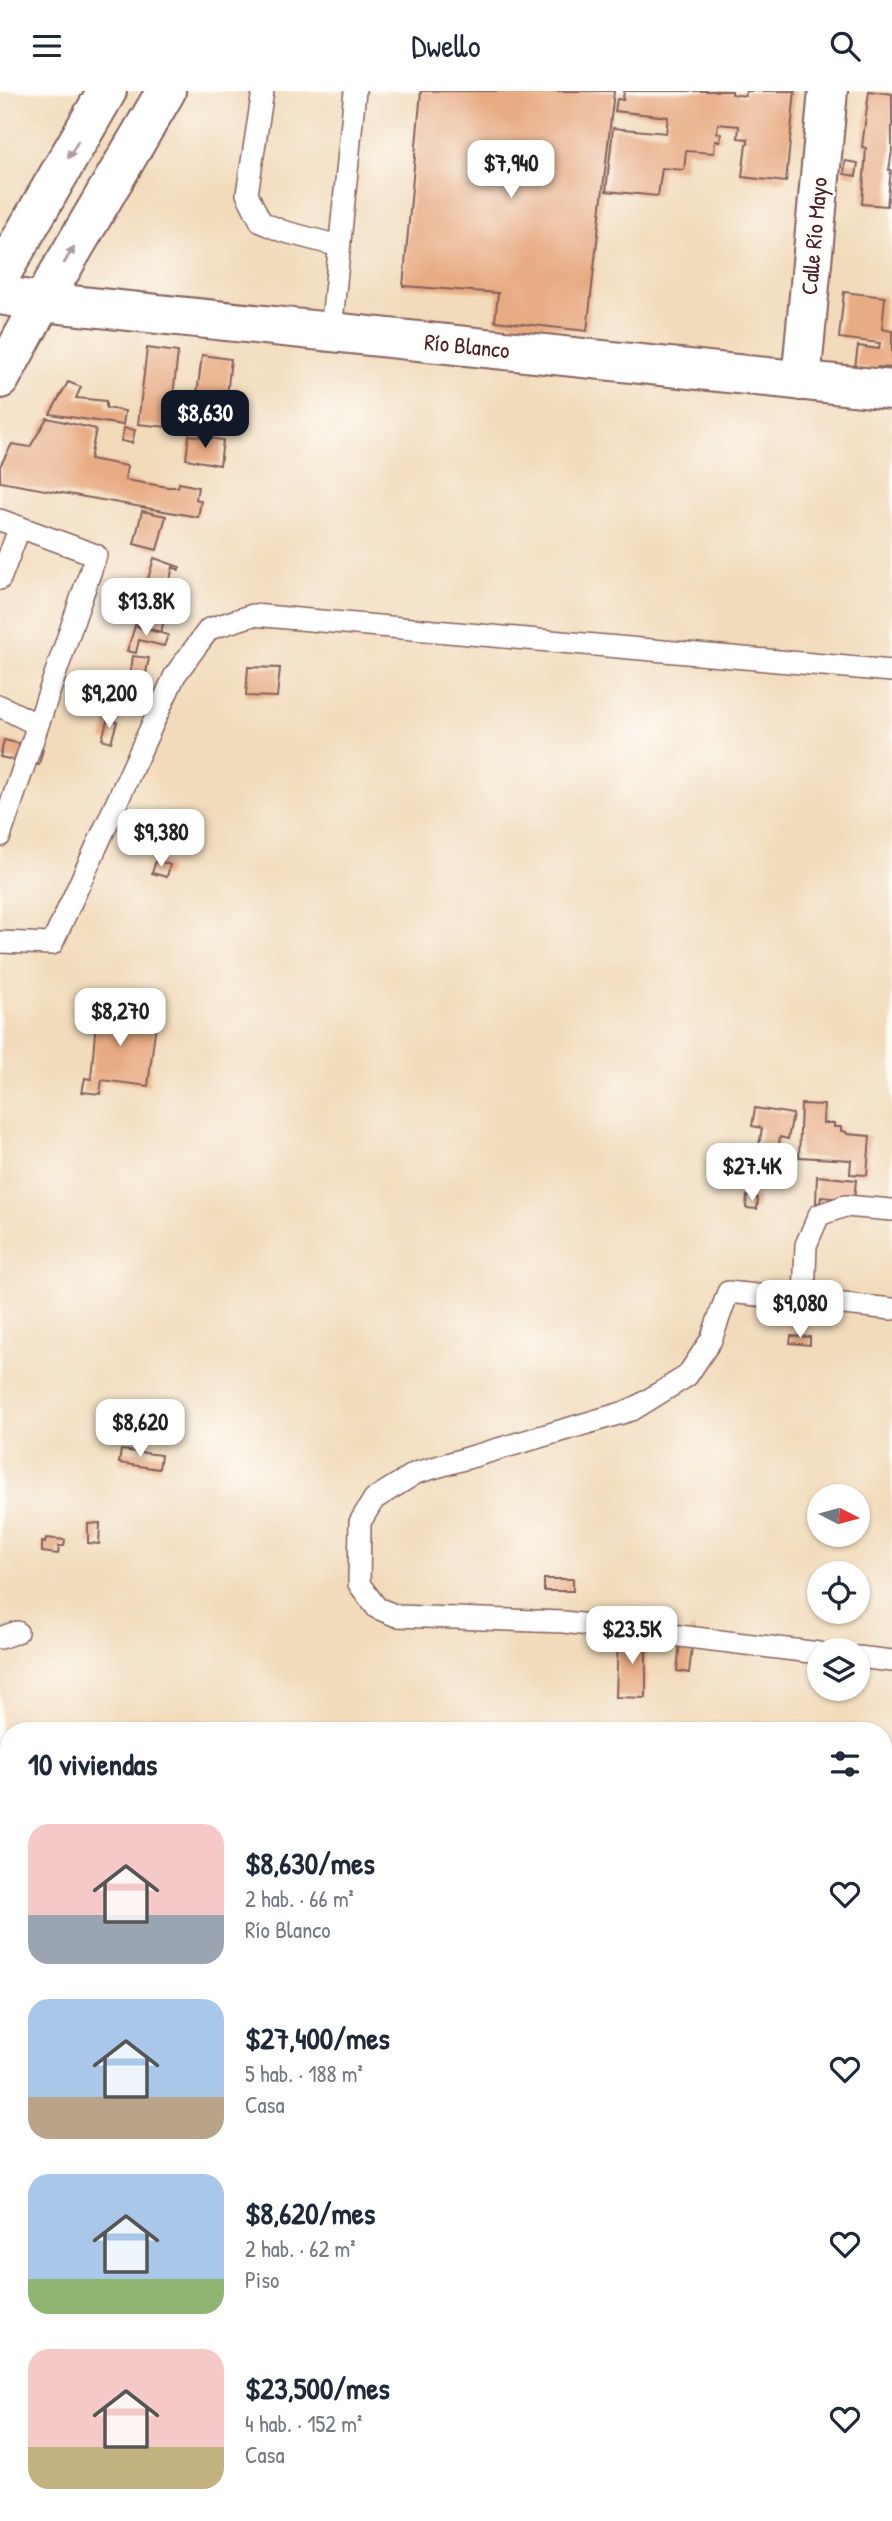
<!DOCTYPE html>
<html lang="es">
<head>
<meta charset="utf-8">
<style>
  :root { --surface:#fff; --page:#f6f6f7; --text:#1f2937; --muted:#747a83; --accent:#111827 }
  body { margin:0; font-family:"Patrick Hand",sans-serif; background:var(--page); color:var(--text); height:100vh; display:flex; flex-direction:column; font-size:26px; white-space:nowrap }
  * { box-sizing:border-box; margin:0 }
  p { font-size:23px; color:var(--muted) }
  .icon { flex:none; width:38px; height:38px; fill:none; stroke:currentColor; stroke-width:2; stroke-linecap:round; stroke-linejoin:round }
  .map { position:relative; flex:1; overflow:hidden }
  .sheet { position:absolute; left:0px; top:1631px; width:892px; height:800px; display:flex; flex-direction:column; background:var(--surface); border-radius:28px 28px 0 0; box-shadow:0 2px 5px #0004 }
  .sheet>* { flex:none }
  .needle { width:46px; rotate:96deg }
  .tools { position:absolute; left:807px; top:1393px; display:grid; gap:14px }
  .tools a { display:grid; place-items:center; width:63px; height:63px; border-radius:50%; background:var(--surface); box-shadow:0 2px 5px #0004; font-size:35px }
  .price { position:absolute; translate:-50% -60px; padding:0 16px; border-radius:14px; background:#fff; color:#222; font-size:23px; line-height:46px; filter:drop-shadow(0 2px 4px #0008) }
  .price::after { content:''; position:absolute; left:50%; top:42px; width:21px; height:16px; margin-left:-10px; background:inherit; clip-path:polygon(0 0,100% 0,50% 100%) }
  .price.active { background:var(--accent); color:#fff }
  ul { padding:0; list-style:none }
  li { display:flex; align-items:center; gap:21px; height:175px; padding:0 28px }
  li span { display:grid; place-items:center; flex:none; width:196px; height:140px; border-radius:21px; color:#555 }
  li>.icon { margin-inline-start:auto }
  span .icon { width:84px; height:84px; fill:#fffc; stroke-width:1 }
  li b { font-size:30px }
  h2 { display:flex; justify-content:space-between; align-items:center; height:84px; padding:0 28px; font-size:30px }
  header { display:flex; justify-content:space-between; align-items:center; height:91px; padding:0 28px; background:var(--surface); font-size:32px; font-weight:600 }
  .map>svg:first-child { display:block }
</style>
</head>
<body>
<header><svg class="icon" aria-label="menu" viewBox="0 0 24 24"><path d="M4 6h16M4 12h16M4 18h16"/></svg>Dwello<svg class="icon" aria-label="search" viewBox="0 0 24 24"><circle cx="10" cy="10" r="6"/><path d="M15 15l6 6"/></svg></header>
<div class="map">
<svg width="892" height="2430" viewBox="0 0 892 2430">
  <rect width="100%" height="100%" fill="#fdfcf7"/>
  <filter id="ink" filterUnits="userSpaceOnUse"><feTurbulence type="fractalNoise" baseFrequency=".0143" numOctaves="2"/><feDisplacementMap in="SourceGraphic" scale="14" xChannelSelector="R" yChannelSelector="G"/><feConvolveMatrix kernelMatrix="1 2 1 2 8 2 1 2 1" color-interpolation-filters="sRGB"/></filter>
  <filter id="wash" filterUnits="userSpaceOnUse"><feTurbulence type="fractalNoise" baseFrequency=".00686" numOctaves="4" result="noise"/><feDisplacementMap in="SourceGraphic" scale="28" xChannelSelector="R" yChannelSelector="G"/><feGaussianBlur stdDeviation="1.57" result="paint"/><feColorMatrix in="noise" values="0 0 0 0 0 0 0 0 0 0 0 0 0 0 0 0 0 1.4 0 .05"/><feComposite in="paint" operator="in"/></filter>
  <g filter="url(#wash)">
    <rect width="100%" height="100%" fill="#f2dbbb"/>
    <g id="blocks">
      <path fill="#e8ac84" d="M421,0H614L587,240L495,230L498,202L403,195Z
        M624,0H732V3L745,5L746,0H795L786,91L742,86L746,53H748V48L738,47L739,35L718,33L717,42L721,43L720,50H715L714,62L686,60L684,79L662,77L658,105L606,100L613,37L666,42L668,26L615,20L617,8L623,9Z
        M869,0L892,3V60L889,79H891L887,115L862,113L866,57L862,56Z
        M845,70L858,72L856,85L844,83Z
        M844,201L885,206L882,238L892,240V277L878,276L877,279L855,276L858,255L879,258L880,252L839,247Z
        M147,257L178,261L172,314L167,313V336L138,333Z
        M202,264L231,268L224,331L194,327Z
        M68,291L81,296L76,307L106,310V317L125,320L123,334L50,323Z
        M47,327L96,338L90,368L127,375L125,389L168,396H178L179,392L198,396L196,408L201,410L198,426L0,391V375L12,353L30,356Z
        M124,337L135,339L132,352L121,350Z
        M189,344L223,349L220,374L186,368Z
        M142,420L166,425L157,459L134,453Z
        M154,467L180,476L179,479L173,476L168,496L172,497L161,541L135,534Z
        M135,535L168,544L164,555L139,549L136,562L127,560Z
        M133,565L149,567L145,587L130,584Z
        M248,576L280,577L277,606L246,605Z
        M108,627L117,631L111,651L102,648Z
        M4,649L43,658L39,674L0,666Z
        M156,769L170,774L167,786L152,782Z
        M101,908L122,911L126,914L124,929L156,932L148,995L102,989L100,1003L82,1001L85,987L91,988L96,929L92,928L93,915Z
        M801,1013L824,1014L823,1032H834V1036H841V1040L846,1041L847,1043L870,1045L867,1084L850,1083L851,1069L799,1066Z
        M755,1017L793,1023L788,1048L780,1046L775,1077L756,1074L762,1037L752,1035Z
        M817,1085L856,1089L854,1109L821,1106L820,1112H816Z
        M747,1105L758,1107L757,1118L746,1117Z
        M791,1245L810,1246V1254L790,1252Z
        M121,1359L161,1364L159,1378L119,1372Z
        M100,1432L99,1453L88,1452V1433Z
        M46,1447L65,1449L64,1455H59L58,1463L42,1461V1451L45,1452Z
        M544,1488H573V1500H544Z
        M694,1536L689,1582L677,1580L680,1550Z
        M618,1543H646V1607L616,1606Z
        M0,1684L9,1685V1752H0Z
        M884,1687H892V2076L884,2075Z
        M5,1871H9V1964L0,1963V1897H2Z
        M0,2061L9,2062V2100L0,2104Z
        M9,2414V2422H44L26,2430H0V2418Z
        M342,2422H399L404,2430H346Z"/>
    </g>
  </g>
  <g filter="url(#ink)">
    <use href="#blocks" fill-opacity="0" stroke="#85615d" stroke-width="2"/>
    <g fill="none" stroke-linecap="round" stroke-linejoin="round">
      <g stroke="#85615d" stroke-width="24">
        <path id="lane" d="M263,0L247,103L261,131L282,140L339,155
          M331,241L355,0
          M0,429L96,464L0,745
          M0,488L20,436
          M0,615L38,634
          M0,851L52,853L175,584L209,538L253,524L892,580
          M804,1209L806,1154L819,1124L845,1115L892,1119
          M0,1547L17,1541
          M819,1562L564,1531L397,1525L377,1517L359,1493L360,1431L374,1408L416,1382L632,1319L687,1285L711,1249L728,1201L892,1218
          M858,1566L892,1570"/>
      </g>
      <g stroke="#85615d" stroke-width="42">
        <path id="street" d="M801,290L828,0
          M664,2422L668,2430
          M202,2430L218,2422"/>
      </g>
      <g stroke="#85615d" stroke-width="42">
        <path id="secondary" d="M0,185L107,0
          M0,204L42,211L892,299
          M0,288L42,211L166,0
          M0,2028L9,2029
          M884,2116L892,2117
          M0,2226L9,2244
          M99,2422L103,2430"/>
      </g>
      <use href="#lane" stroke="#fff" stroke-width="21"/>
      <use href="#street" stroke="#fff" stroke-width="38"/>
      <use href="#secondary" stroke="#fff" stroke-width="38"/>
    </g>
    <defs><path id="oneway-solid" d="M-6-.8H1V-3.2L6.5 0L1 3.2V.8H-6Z" transform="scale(1.75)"/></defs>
    <g fill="#ae9aa0">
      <use href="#oneway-solid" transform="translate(73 59) rotate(120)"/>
      <use href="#oneway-solid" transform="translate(69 164) rotate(-59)"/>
    </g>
  </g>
  <g text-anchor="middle" stroke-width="6" stroke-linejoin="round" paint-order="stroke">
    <g font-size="23" fill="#4a1f2b" stroke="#fdfcf7">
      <text transform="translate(814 145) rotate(-85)" y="8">Calle Río Mayo</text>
      <text transform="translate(467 255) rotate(6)" y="8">Río Blanco</text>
    </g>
  </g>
</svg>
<div class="tools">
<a><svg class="needle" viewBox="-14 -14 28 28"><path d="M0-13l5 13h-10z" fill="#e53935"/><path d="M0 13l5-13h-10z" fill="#747a83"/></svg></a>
<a><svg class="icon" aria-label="locate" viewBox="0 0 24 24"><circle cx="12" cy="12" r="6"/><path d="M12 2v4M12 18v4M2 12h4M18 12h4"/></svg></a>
<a><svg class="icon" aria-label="layers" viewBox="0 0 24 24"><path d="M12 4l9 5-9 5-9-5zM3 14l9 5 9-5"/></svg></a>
</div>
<b class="price" style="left:511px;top:109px">$7,940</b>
<b class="price active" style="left:205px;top:359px">$8,630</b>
<b class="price" style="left:146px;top:547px">$13.8K</b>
<b class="price" style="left:109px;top:639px">$9,200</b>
<b class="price" style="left:161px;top:778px">$9,380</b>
<b class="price" style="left:120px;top:957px">$8,270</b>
<b class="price" style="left:752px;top:1112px">$27.4K</b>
<b class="price" style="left:800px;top:1249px">$9,080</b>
<b class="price" style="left:140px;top:1368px">$8,620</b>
<b class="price" style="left:632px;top:1575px">$23.5K</b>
<section class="sheet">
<h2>10 viviendas<svg class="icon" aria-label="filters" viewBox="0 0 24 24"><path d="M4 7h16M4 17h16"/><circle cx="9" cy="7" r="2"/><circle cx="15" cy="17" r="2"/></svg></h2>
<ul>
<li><span style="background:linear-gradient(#f6c9c9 65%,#9aa5b1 0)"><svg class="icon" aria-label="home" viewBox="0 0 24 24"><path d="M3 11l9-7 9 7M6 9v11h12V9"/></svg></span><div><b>$8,630/mes</b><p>2 hab. · 66 m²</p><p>Río Blanco</p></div><svg class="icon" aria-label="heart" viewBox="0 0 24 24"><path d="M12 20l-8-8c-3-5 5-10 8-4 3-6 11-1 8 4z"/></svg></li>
<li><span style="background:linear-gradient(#a9c7e8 70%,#b9a48a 0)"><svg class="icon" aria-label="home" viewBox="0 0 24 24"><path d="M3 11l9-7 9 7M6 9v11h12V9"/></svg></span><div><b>$27,400/mes</b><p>5 hab. · 188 m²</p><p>Casa</p></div><svg class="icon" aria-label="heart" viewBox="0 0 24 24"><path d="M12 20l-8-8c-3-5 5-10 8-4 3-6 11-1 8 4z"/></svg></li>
<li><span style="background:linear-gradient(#a9c7e8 75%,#8fb573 0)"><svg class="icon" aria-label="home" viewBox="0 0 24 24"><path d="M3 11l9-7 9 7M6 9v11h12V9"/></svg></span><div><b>$8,620/mes</b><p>2 hab. · 62 m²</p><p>Piso</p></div><svg class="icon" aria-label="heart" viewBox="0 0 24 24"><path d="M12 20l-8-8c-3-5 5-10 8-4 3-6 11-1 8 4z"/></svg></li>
<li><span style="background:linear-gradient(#f6c9c9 70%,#c2b280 0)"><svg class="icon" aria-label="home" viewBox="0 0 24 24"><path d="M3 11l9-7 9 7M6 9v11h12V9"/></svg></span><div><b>$23,500/mes</b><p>4 hab. · 152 m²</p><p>Casa</p></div><svg class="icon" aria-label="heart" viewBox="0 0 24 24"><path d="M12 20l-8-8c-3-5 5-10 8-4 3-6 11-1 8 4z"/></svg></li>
</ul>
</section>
</div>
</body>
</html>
